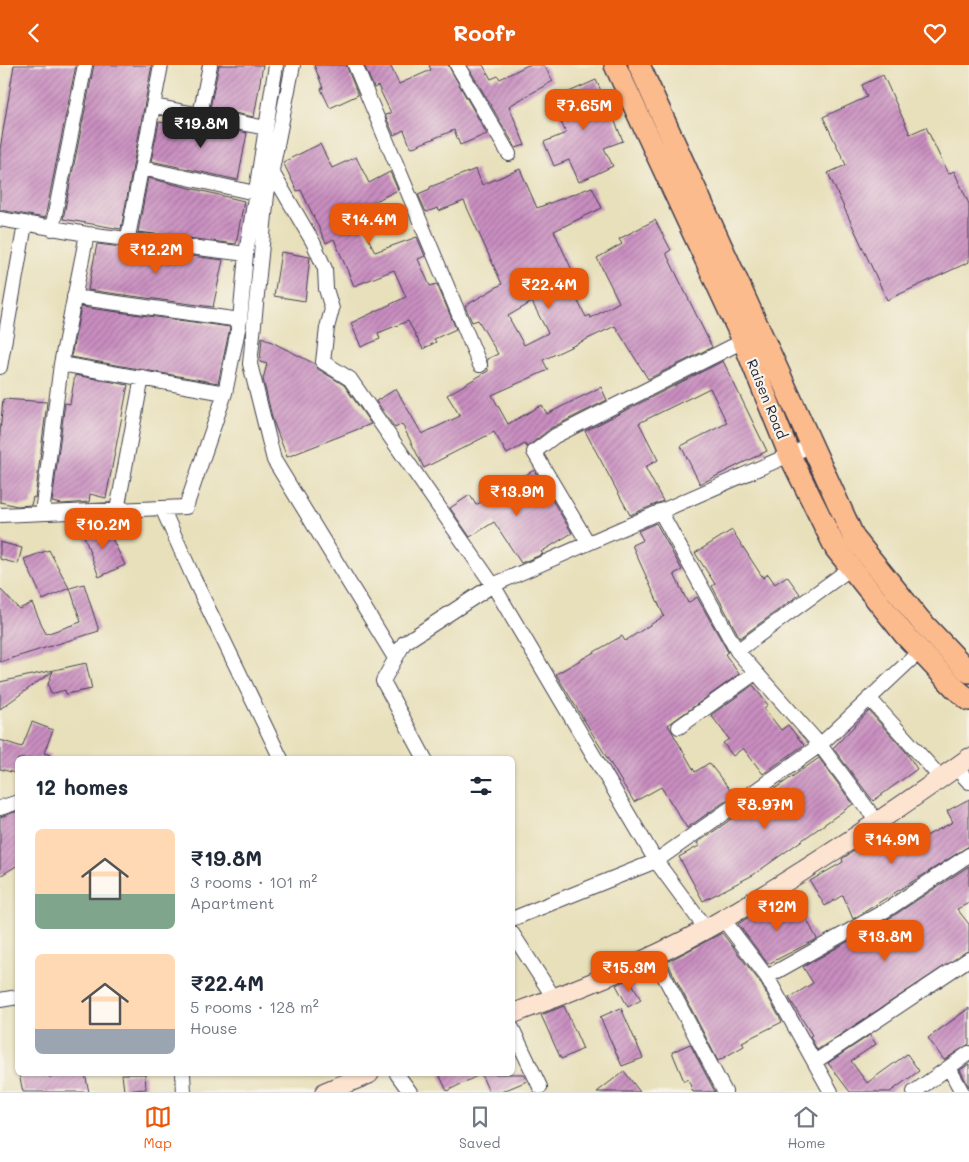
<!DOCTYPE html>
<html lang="en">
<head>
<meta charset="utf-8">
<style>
  :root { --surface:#fff; --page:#f6f6f7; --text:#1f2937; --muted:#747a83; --line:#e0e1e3; --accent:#ea580c }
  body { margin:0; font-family:Mali,sans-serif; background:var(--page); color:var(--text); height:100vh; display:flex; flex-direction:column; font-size:19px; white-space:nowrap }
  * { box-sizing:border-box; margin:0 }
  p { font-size:16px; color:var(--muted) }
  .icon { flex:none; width:28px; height:28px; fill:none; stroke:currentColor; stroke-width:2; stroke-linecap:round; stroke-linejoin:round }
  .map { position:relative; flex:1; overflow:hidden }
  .side { position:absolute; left:15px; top:691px; width:500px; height:320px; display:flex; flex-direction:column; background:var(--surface); border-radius:8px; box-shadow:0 1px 4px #0004 }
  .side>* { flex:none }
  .price { position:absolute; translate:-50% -42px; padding:0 11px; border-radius:10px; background:var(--accent); color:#fff; font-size:16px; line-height:32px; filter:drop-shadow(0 1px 2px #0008) }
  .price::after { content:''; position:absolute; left:50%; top:30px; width:15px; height:11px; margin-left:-8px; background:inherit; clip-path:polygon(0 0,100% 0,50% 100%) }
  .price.on { background:#222; color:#fff }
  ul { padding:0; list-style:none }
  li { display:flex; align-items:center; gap:15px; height:125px; padding:0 20px }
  li span { display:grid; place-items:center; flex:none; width:140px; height:100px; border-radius:8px; color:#555 }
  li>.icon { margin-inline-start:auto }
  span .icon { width:60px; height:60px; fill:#fffc; stroke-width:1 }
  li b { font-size:21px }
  h2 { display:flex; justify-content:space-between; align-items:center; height:60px; padding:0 20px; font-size:21px }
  header { display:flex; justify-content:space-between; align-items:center; height:65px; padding:0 20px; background:var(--accent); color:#fff; font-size:22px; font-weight:800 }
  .dock { display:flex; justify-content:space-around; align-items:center; height:70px; border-top:1px solid var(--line); background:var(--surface); font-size:14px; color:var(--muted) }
  .dock a { display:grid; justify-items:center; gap:2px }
  .dock .on { color:var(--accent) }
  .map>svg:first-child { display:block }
</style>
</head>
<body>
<header><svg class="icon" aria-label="back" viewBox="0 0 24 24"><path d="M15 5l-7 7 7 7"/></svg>Roofr<svg class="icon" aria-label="heart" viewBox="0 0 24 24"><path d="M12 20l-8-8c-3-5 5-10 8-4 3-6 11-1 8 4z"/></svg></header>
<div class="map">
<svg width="969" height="1027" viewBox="0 0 969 1027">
  <defs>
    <pattern id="building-hatch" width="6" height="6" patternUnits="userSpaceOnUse" patternTransform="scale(1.25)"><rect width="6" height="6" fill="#c98ec0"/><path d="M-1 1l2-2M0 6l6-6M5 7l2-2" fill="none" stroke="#a3749d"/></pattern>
  </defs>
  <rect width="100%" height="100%" fill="#f7f3e8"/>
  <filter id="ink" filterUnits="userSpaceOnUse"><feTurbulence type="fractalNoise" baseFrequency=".02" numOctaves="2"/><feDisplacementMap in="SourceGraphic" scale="10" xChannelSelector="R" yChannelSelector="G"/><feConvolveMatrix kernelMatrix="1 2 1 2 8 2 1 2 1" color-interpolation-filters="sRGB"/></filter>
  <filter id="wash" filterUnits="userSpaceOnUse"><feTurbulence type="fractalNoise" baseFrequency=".0096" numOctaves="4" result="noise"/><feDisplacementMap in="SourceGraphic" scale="20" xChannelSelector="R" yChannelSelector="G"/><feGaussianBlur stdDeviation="1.12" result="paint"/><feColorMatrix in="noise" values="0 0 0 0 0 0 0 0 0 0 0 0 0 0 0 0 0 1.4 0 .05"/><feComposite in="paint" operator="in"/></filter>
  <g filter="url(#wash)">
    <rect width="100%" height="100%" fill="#e8e0bb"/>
    <g id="blocks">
      <path fill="url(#building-hatch)" fill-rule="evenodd" d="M14,0H76L45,153L0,145V84Z
        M94,0H152L121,164L63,154Z
        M219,0H263L254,52L210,43Z
        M314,0H346L358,30L330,43L321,24L323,23Z
        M364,0H390L399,19L431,5L429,0H448L487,69L460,80L454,65L411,83L404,65L394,70L385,50L391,48L378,21L374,23Z
        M467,0H483L491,14L498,11L500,14L528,0H544L553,16L509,41L525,80L516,83Z
        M883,10L910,69L926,62L948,109L954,106L969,139V197L887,235L828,108L846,100L823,52L867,32L862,20Z
        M596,15L603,30L605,28L612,41L609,42L623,76L604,83L613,101L579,117L569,95L554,101L544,77L566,68L551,35Z
        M159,57L206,65L207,60L247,68L238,115L151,96Z
        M320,79L332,103L356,92L369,118L390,107L398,125L355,146L375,187L417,172L425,191L418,194L430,221L437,219L456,264L434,274L436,277L423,284L408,256L378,268L380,274L361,282L351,258L406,232L394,205L354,221L334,174L326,178L301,125L297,126L283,97Z
        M476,104L482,120L520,104L537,143L592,122L602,143L554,166L572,205L564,209L586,252L590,250L591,253L619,237L597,193L622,179L619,174L655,155L671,185L666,188L712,282L648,314L615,261L543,295L548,305L492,330L508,359L542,340L547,349L601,322L607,335L551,363L527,382L525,379L507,389L494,367L424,403L402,359L395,363L376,336L396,324L422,369L460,351L447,330L488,306L487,294L498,289L478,255L472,257L465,241L502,219L464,136L439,146L438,143L426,147L418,129L430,124V122ZM532,237L548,268L524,280L508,251Z
        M148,113L244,136L236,179L138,167Z
        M97,179L223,195L213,242L88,225Z
        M281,187L310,192L305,236L274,231Z
        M81,242L230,262L218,318L71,292Z
        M262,272L315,299L318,304L344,320L371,359L287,392L273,356L263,314L267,299L260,297Z
        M723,296L767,386L700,419L681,381L727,358L710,323L639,358L658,395L645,402L663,436L630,450L585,366Z
        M75,310L128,320L106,433L90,429L89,437L62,439L52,437L65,338L70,339Z
        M3,334L47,337L35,433L33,432L31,440L17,441L0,437V369Z
        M534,405L572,468L541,487L543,489L521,498L494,457L470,472L450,443L470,430L476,440Z
        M656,458L682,505L674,509L688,538L697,532L728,587L725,589L739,609L668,660L695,707L709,698L734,730L687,763L661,722L634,737L556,609L622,571L625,576L664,551L632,480L643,475L638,466Z
        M105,459L125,500L99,512L83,468Z
        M732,465L763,513L768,509L775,519L787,511L800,529L740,573L712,521L715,519L695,488Z
        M0,477L22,483L18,499L0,494Z
        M49,485L69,523L43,535L24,494Z
        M84,519L99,566L0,597V524L19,544L32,538L46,569L81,557L70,523Z
        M86,598L92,624L66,629L65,625L51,629L48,619L53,606L0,644V617Z
        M753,620L768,640L764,643L781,665L788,660L804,680L763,709L743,683L733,691L723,678L729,674L711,650Z
        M869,646L906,687L917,704L873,736L833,683Z
        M32,657L53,665L44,688L50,690L49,694H18L15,708L0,704V675L22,682Z
        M819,693L853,739L753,810L703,836L679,792L699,781L697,778Z
        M969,734V781L853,854L843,830L825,841L810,816L843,797L842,794L863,780L865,784L889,771L897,786L926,771L953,757L947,746Z
        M18,746V800L0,811V752Z
        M969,801V838L957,844L969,859V885L817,985L810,971L812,970L789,933L813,918L803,902L893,851Z
        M777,835L790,856L804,849L817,874L768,899L738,859Z
        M722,868L760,917L782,957L742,977L744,981L718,996L667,897Z
        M630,914L641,935L628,942L616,920Z
        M564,941L583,984L561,994L541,950Z
        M621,943L643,993L622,1001L600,952Z
        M969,943V979L944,995L928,973Z
        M870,970L876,979L851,996L867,1018L907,989L919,1006L890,1027H850L828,998Z
        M690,979L715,1027H693L688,1014L684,1016L672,987Z
        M969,999V1022L960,1005Z
        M624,1006L640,1027H597Z
        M19,1009H49V1012L85,1009L89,1027H23Z
        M122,1009H145L146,1024L124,1026Z
        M439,1009H524L527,1016L501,1027H489L481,1009L447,1026Z"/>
    </g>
  </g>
  <g filter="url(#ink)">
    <use href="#blocks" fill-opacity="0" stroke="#403e4e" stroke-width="1"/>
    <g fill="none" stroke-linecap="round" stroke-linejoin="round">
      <g stroke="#403e4e" stroke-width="16">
        <path id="street" d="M293,0L267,130L250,299L274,395L395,593
          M355,0L480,300
          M457,0L509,89
          M154,41L266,63
          M200,50L210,0
          M142,103L255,128
          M272,107L313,177L325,204L326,224L332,244L327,263L323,297L350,314L493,520L656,796L706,864
          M0,154L87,169L246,189
          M52,164L85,0
          M128,172L161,0
          M74,232L240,255
          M61,299L225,328
          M0,302L25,159
          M162,443L194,514L281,694
          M117,445L142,312
          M660,446L737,586L820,680L878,758
          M42,448L61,299L87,169
          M0,450L186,442L225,328L240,255L246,189L276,0
          M588,478L534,387L555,371L751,272
          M737,586L851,503
          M869,633L941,713
          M679,662L755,608
          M425,694L383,616L404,578L493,520L812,380
          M956,703L969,717
          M0,743L18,737
          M512,854L656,796L820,680L920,586
          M723,854L767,912L831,1027
          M512,868L554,933
          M653,890L725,1027
          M767,912L888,844L969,790
          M0,935L18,932
          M512,963L540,1022
          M816,996L969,894
          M949,1003L962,1027
          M183,1009L184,1027
          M397,1009L410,1027
          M914,1027L969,988"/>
      </g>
      <g stroke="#403e4e" stroke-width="21">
        <path id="secondary" d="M512,949C578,924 645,898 706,864C797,813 884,754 969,693
          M325,1027L369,1009"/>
      </g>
      <g stroke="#403e4e" stroke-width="24">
        <path id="primary" d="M615,0L743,275L790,391L836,484L904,569L955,623L969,635
          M639,0L854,473L920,555L969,607"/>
      </g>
      <use href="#street" stroke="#fff" stroke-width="14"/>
      <use href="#secondary" stroke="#fde4d1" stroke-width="19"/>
      <use href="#primary" stroke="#fbbb8d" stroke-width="21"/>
    </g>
  </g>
  <g text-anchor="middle" stroke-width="4.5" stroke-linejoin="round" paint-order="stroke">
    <g font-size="14" fill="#22223b" stroke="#f7f3e8">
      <text transform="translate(767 334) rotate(68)" y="5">Raisen Road</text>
    </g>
  </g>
</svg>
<b class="price" style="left:584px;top:66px">₹7.65M</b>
<b class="price on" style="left:201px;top:84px">₹19.8M</b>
<b class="price" style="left:369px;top:180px">₹14.4M</b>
<b class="price" style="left:156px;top:210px">₹12.2M</b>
<b class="price" style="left:549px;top:245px">₹22.4M</b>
<b class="price" style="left:517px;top:452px">₹13.9M</b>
<b class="price" style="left:103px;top:485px">₹10.2M</b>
<b class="price" style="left:765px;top:765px">₹8.97M</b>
<b class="price" style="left:892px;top:800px">₹14.9M</b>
<b class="price" style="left:777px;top:867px">₹12M</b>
<b class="price" style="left:885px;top:897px">₹13.8M</b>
<b class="price" style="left:629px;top:928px">₹15.3M</b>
<section class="side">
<h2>12 homes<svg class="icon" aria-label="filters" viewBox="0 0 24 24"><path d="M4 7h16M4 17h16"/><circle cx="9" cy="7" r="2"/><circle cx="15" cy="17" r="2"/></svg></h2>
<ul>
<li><span style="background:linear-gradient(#ffd9b3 65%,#7fa58c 0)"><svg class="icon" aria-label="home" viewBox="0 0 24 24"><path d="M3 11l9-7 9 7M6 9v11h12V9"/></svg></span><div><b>₹19.8M</b><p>3 rooms · 101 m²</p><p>Apartment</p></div></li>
<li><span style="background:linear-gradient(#ffd9b3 75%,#9aa5b1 0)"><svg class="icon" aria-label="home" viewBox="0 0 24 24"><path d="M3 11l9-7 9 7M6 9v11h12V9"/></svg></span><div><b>₹22.4M</b><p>5 rooms · 128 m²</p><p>House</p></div></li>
</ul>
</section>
</div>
<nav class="dock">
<a class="on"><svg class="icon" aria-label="map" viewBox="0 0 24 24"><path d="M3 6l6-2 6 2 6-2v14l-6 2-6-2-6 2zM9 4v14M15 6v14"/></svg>Map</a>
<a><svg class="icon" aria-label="saved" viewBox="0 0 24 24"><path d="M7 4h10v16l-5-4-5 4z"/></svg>Saved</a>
<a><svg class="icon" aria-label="home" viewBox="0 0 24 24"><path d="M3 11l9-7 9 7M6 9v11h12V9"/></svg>Home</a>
</nav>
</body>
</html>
